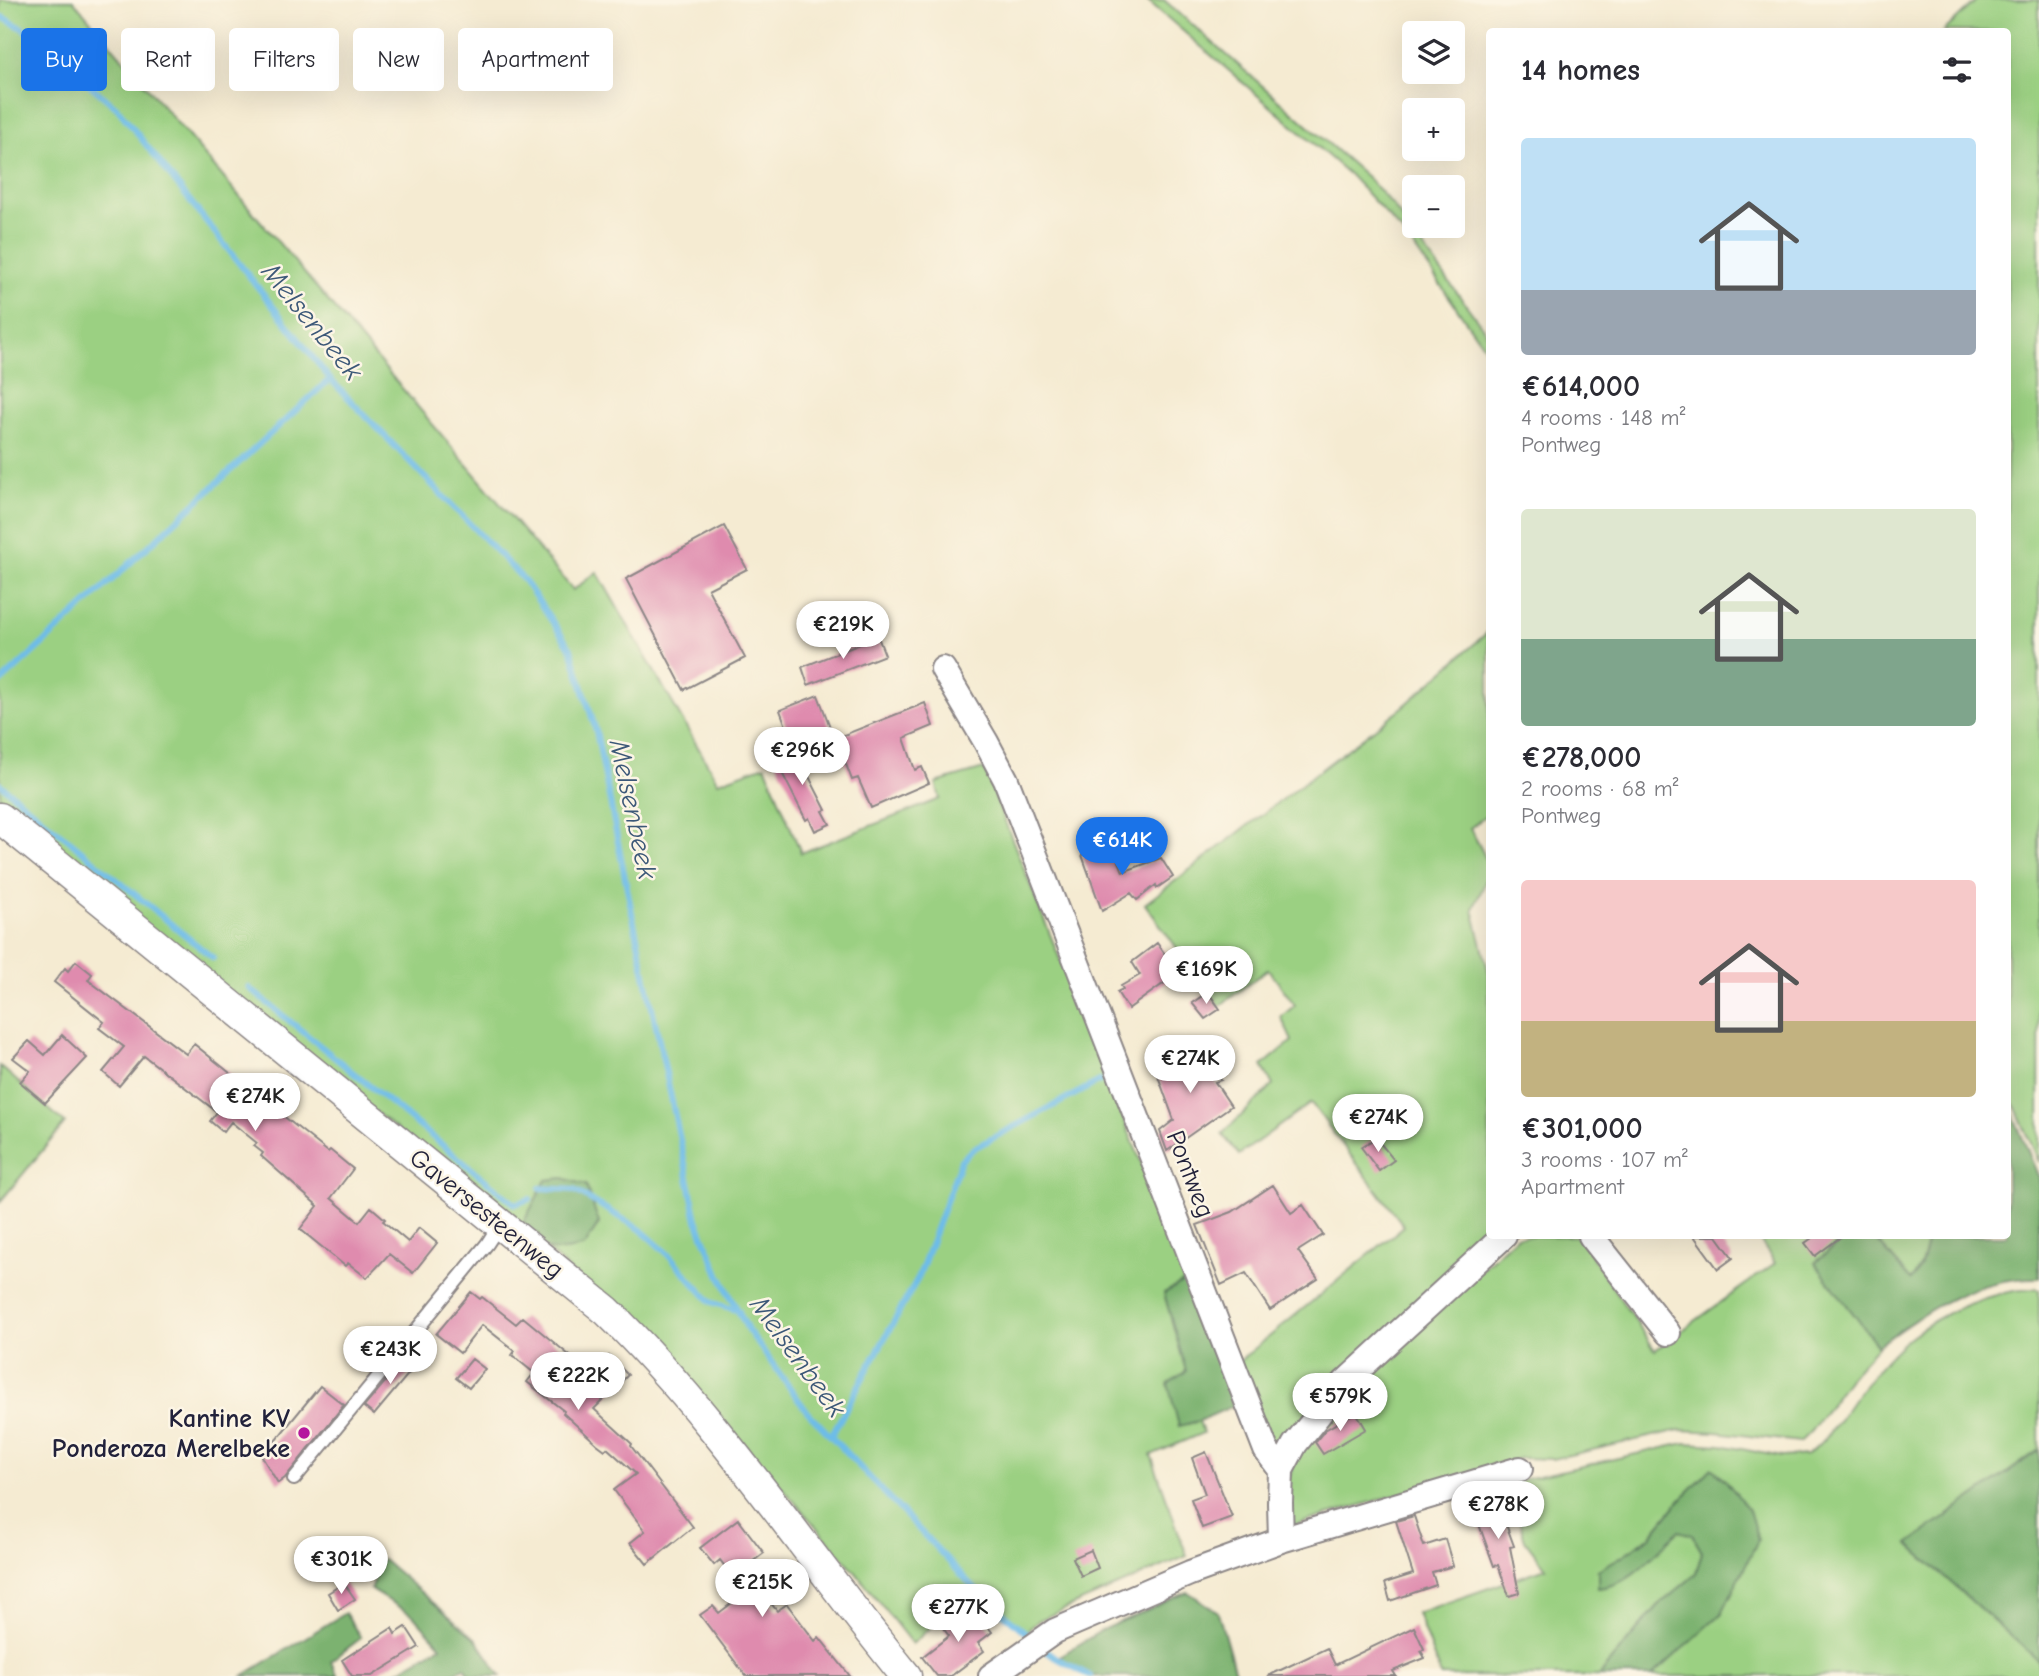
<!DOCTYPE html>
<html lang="en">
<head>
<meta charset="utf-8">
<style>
  :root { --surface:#fff; --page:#f7f7f7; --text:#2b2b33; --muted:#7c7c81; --accent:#1a73e8 }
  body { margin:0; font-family:"Comic Neue",sans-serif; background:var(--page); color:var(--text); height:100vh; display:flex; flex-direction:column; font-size:26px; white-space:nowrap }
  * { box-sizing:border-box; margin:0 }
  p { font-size:23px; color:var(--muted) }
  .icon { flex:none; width:38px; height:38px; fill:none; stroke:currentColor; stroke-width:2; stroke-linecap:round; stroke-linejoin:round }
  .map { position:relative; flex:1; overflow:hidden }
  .panel { position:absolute; left:1486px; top:28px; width:525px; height:1211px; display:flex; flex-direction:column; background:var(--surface); border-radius:7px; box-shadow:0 7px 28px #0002 }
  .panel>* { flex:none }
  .hud { position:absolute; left:21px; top:28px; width:665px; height:63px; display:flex; gap:14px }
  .fabs { position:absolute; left:1402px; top:21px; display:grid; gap:14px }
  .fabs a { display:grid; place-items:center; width:63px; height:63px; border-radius:7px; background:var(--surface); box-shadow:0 7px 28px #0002; font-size:35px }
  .price { position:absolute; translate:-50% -60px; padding:0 16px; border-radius:24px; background:#fff; color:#222; font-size:23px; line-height:46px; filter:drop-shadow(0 2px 4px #0008) }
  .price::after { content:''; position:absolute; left:50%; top:42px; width:21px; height:16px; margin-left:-10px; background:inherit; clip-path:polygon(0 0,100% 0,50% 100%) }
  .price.current { background:var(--accent); color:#fff }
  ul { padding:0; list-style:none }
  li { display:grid; align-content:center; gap:14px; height:371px; padding:0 35px }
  li span { display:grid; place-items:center; height:217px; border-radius:7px; color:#555 }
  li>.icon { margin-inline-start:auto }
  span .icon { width:126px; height:126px; fill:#fffc; stroke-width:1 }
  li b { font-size:30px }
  h2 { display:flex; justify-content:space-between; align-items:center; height:84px; padding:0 35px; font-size:30px }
  .chip { padding:0 24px; border-radius:7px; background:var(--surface); box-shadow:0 7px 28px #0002; font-size:24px; line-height:63px }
  .chip.current { background:var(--accent); color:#fff }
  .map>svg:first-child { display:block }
</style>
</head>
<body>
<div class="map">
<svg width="2039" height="1676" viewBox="0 0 2039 1676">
  <rect width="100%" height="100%" fill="#fcf5e5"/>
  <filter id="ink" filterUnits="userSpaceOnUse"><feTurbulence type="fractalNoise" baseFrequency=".0143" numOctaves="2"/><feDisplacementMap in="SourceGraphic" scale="14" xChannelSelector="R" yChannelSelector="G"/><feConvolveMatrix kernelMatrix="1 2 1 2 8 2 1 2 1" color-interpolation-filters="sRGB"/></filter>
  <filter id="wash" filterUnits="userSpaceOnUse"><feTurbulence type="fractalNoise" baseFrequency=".00686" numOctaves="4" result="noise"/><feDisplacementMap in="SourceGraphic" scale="28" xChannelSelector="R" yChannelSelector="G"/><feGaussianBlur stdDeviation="1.57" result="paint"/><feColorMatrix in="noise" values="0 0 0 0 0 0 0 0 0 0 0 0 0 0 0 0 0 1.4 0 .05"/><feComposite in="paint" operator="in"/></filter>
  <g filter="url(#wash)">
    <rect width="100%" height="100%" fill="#f5ebd2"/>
    <path fill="#9bd082" stroke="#5e795e" stroke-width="2" d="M0,0H73L573,590L597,572L718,782L765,765L801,853L940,799L936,783L984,769L1188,1280L1164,1293L1186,1371L1179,1426L1199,1421L1203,1433L1151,1455L1187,1556L1039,1620L1025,1633L975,1589L970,1603L965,1598L912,1644L853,1569L682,1373L547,1250L584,1246L599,1224L586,1185L520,1229L0,808Z
      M1147,0H1164L1368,178L1393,206L1489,336V354L1407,237L1350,175Z
      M1977,0H2039V1162L2007,1087V32L1944,31Z
      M1489,631V814L1470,828C1493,872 1494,864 1473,909L1489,974L1490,1236L1275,1451L1237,1363L1404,1226L1311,1103L1239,1155L1222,1134L1273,1085L1262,1066L1292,1041L1281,1017L1295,1005L1268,969L1219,1006L1145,904L1403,707Z
      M0,1066L65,1123L0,1202Z
      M1517,1236H1578L1655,1350L1775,1263L1757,1236H1846L1815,1263L1878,1346L1849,1378L1811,1431L1800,1442L1716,1432L1680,1430L1552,1459L1521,1458L1294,1525L1291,1519L1287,1484L1299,1450L1333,1406Z
      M1873,1236H1929L1921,1265L1911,1281Z
      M2033,1289L2039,1290V1450L1908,1544L2039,1661V1676H1652L1722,1613L1749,1510L1712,1469L1679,1501L1650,1537L1619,1558L1598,1570L1632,1574L1678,1531L1692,1534L1702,1552L1696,1574L1658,1606L1598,1676H1441L1417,1613L1546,1568L1525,1540L1507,1483L1685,1443L1721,1445L1782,1457L1807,1455C1828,1439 1842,1415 1858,1393C1873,1374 1890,1353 1909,1338C1942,1312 1990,1291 2033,1289Z"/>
    <path fill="#7cb270" stroke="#4f6a56" stroke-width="2" d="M2007,1100L2039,1178V1278C1975,1277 1927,1309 1878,1346L1815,1263L1846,1236H1873L1911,1280L1921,1265L1929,1236H2007Z
      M563,1178L586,1185L599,1223L585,1246C548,1256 549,1251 520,1229L546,1180Z
      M1188,1280L1233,1406L1199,1421L1179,1426L1168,1384L1186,1371L1164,1293Z
      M2039,1450V1661L1908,1544Z
      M1712,1468L1726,1481L1749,1510L1758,1540L1722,1613L1652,1676H1598L1658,1606L1696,1574L1702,1552L1692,1535L1679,1531C1656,1552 1630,1586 1598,1588V1570L1619,1558L1650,1537L1679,1501Z
      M382,1559L476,1639L501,1676H470L465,1667L448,1676H390L441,1646L414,1616L370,1589Z
      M1188,1592L1218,1612L1236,1676H1090L1057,1658L1104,1629Z
      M345,1613L361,1638L331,1661L338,1676H243Z"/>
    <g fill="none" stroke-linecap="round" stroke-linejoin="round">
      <path stroke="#6dbce8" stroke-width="6" d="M0,16L22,28L117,108L330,379L524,580L571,649L596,731L631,908L697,1220L719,1274L748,1330L806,1410L975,1589L1033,1639
        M0,683L330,379
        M0,784L213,958
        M249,988L515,1204L530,1199
        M540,1188L574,1190L640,1229L669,1255L711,1302L739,1311
        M831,1436L919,1276L961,1160L974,1148L1100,1081
        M1041,1646L1057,1658L1090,1676"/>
    </g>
    <g id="blocks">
      <path fill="#df8bae" d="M724,526L747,569L708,589L745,658L684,690L626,579Z
        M878,637L885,655L808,685L802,667Z
        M818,695L830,727L792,742L780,710Z
        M925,703L933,726L904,738L915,770L922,767L929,783L871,808L858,778L852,780L836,738Z
        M793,745L826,810L823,811L830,824L815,831L809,818L806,820L773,755Z
        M1114,848L1123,872L1161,858L1173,877L1157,888L1156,885L1137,900L1131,893L1102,911L1082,855L1097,849L1099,853Z
        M1157,943L1175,968L1163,976L1167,981L1128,1009L1117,992L1123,989L1121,986L1140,975L1132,962Z
        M76,961L92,974L88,980L186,1054L194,1044L328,1152L330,1150L353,1169L331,1198L359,1222L371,1207L385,1219L383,1221L408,1242L419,1228L437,1243L413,1273L389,1254L367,1278L348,1263L345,1266L300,1229L318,1206L261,1156L263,1153L254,1146L257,1143L231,1122L223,1132L210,1121L217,1112L144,1056L119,1086L103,1072L124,1047L99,1028L104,1022L54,982L65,968L68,971Z
        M1208,992L1220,1009L1205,1019L1192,1003Z
        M62,1035L87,1058L45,1103L20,1082L30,1071L13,1058L29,1041L45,1055Z
        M1196,1045L1221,1080L1215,1082L1231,1106L1167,1151L1160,1131L1174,1120L1154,1065L1176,1057Z
        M1376,1138L1394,1160L1379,1171L1361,1147Z
        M1273,1185L1291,1213L1303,1205L1323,1235L1298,1251L1318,1279L1270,1310L1246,1273L1221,1285L1197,1225L1232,1212Z
        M1694,1236H1717L1733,1258L1718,1269Z
        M1815,1236H1842L1815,1256L1805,1243Z
        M471,1292L480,1299L482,1297L516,1324L523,1317L592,1374L609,1356L628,1375L594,1409L632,1444L631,1446L693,1527L647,1564L630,1543L645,1531L614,1490L636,1474L607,1448L605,1450L597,1444L563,1413L564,1411L527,1382L534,1373L512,1355L515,1351L482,1325L460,1353L436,1334Z
        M406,1357L416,1365L374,1415L364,1407Z
        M472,1359L485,1369L469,1388L456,1378Z
        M320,1386L344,1405L285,1478L278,1483L262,1457Z
        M1356,1412L1366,1429L1323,1454L1315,1442L1325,1430Z
        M1206,1452L1232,1517L1202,1528L1191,1499L1205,1494L1192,1458Z
        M1496,1497L1514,1546L1510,1547L1519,1593L1509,1596L1498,1565L1494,1566L1476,1516L1479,1515L1476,1504Z
        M1414,1516L1424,1546L1445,1539L1453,1566L1432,1572L1436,1585L1390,1601L1385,1583L1413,1574L1396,1521Z
        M738,1519L764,1553L748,1565L757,1577L754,1579L764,1594L777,1611L787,1604L815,1641L819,1637L850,1676H746L700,1615L713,1606L719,1613L745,1593L720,1560L714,1565L700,1548Z
        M1091,1550L1098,1568L1081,1576L1073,1558Z
        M344,1583L355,1599L338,1610L328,1593Z
        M971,1605L992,1632L978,1643L984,1651L951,1676H937L922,1657L949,1636L943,1628Z
        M406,1627L419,1647L372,1676H352L342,1660L392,1628L395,1634Z
        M1414,1627L1424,1649L1421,1651L1425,1658L1393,1671L1396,1676H1268L1327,1648L1335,1665Z"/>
    </g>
  </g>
  <g filter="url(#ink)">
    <use href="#blocks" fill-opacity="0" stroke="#8c8686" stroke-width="2"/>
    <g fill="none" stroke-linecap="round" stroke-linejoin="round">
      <g stroke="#8c8686" stroke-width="16">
        <path id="service" d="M294,1479L487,1244L500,1224"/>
      </g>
      <g stroke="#8c8686" stroke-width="28">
        <path id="minor" d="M943,669L986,742L1006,780L1266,1450L1281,1470
          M1591,1236L1668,1333
          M1281,1540L1280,1503L1281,1470L1295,1444L1345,1382L1504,1236
          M991,1676L1055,1631L1190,1573L1281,1540L1520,1469"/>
      </g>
      <g stroke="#8c8686" stroke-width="33">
        <path id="tertiary" d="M0,818L607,1311C720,1421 806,1554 906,1676"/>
      </g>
      <use href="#service" stroke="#fff" stroke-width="12"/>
      <use href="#minor" stroke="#fff" stroke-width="24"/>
      <use href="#tertiary" stroke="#fff" stroke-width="30"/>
    </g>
  </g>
  <circle fill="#b5179e" stroke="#fcf5e5" stroke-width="2.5" cx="304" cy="1433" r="7"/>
  <g text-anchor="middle" stroke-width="5" stroke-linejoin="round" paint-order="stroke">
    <g font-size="26" fill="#22223b" stroke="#fcf5e5">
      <text transform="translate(1191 1174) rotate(69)" y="9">Pontweg</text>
      <text transform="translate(487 1213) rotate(39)" y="9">Gaversesteenweg</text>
    </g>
    <g font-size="26" font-weight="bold" fill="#22223b" stroke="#fcf5e5" text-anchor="end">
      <text x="290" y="1427">Kantine KV<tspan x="290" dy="30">Ponderoza Merelbeke</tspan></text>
    </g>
    <g font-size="28" font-style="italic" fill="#3c5878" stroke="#fcf5e5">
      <text transform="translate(313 321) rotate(51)" y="10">Melsenbeek</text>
      <text transform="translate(634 809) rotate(78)" y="10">Melsenbeek</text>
      <text transform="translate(799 1356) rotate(54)" y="10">Melsenbeek</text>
    </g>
  </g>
</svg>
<div class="fabs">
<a><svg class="icon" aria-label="layers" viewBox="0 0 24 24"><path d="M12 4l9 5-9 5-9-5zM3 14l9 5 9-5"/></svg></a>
<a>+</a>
<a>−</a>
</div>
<b class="price" style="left:843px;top:661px">€219K</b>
<b class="price" style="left:802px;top:787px">€296K</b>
<b class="price current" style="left:1122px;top:877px">€614K</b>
<b class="price" style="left:1206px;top:1006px">€169K</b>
<b class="price" style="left:1190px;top:1095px">€274K</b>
<b class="price" style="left:255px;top:1133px">€274K</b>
<b class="price" style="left:1378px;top:1154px">€274K</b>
<b class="price" style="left:390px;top:1386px">€243K</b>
<b class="price" style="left:578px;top:1412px">€222K</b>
<b class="price" style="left:1340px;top:1433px">€579K</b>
<b class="price" style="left:1498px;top:1541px">€278K</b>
<b class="price" style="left:341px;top:1596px">€301K</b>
<b class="price" style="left:762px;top:1619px">€215K</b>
<b class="price" style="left:958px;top:1644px">€277K</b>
<div class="hud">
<a class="chip current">Buy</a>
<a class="chip">Rent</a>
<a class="chip">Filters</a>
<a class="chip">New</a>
<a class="chip">Apartment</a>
</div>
<section class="panel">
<h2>14 homes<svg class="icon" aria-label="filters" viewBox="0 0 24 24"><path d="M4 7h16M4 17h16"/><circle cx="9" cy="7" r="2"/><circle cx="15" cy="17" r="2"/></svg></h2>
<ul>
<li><span style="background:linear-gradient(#bfe0f5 70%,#9aa5b1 0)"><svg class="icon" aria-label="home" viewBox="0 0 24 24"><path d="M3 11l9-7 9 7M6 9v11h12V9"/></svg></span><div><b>€614,000</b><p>4 rooms · 148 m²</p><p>Pontweg</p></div></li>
<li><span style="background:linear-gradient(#dfe7d0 60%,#7fa58c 0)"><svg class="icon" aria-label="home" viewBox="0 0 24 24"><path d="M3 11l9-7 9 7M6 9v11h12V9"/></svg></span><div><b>€278,000</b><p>2 rooms · 68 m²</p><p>Pontweg</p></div></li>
<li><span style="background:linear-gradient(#f6c9c9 65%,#c2b280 0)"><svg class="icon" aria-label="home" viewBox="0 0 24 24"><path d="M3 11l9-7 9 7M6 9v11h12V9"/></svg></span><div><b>€301,000</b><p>3 rooms · 107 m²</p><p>Apartment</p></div></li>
</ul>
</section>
</div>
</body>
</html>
